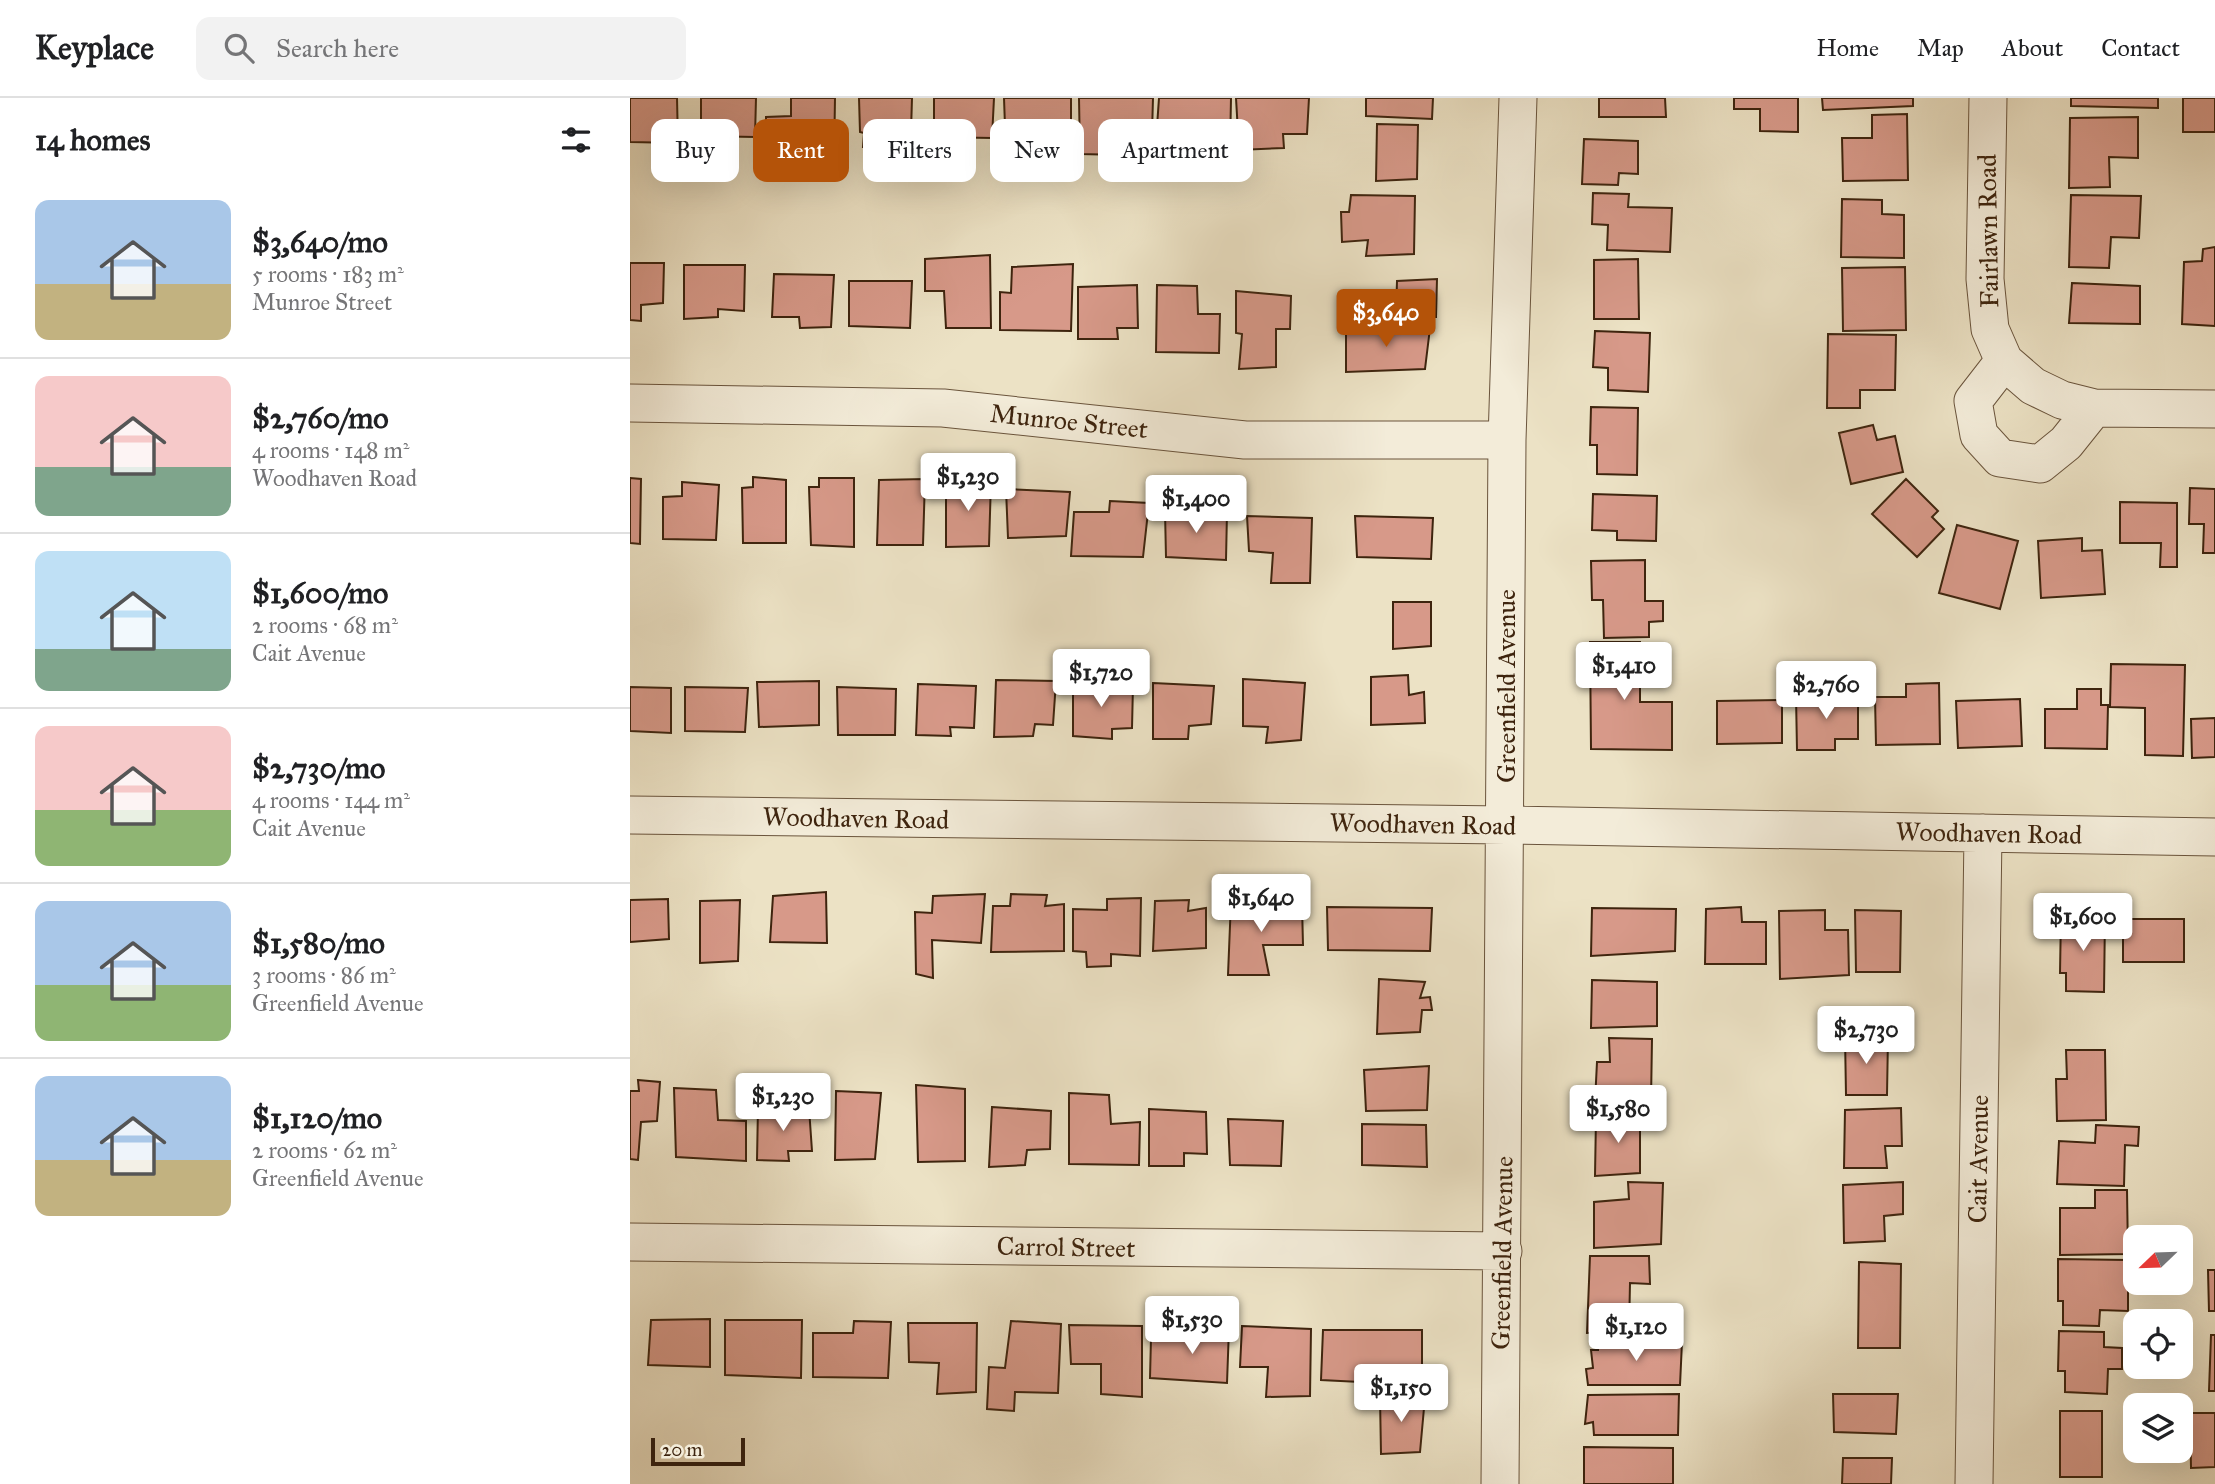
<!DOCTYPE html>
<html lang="en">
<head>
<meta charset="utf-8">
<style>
  :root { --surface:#fff; --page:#f2f2f2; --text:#202124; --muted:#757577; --line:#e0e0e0; --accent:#b45309 }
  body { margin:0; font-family:"IM FELL Great Primer",serif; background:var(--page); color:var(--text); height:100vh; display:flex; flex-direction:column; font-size:26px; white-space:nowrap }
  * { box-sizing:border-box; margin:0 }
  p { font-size:23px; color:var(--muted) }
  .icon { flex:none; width:38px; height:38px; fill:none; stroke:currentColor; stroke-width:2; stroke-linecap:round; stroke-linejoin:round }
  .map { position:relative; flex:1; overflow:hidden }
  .sheet { display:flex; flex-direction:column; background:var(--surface); width:630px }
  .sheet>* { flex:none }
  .banner { position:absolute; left:21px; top:21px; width:665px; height:63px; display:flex; gap:14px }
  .needle { width:46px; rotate:247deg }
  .tools { position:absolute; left:1493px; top:1127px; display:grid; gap:14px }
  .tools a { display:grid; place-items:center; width:70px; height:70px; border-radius:14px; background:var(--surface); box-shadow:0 7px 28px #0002; font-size:35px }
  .scale { position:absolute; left:21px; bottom:18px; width:94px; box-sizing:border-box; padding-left:7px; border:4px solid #3e240e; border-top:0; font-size:19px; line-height:24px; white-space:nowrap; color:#3e240e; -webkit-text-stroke:5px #f3ecd9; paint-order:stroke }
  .price { position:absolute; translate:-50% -60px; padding:0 16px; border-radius:7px; background:#fff; color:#222; font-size:23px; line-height:46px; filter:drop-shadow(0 2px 4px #0008) }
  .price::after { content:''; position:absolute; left:50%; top:42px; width:21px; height:16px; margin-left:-10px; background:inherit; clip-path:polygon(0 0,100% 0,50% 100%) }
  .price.on { background:var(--accent); color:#fff }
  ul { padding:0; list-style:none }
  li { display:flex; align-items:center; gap:21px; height:175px; padding:0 35px }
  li+li { border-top:2px solid var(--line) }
  li span { display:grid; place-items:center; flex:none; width:196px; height:140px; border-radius:14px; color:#555 }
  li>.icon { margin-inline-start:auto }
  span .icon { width:84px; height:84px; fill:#fffc; stroke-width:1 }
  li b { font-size:30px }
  h2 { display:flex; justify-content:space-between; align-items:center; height:84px; padding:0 35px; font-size:30px }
  .tag { padding:0 24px; border-radius:14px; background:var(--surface); box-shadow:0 7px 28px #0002; font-size:24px; line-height:63px }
  .tag.on { background:var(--accent); color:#fff }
  header { display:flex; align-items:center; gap:42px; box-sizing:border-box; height:98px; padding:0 35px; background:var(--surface); border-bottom:2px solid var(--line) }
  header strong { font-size:33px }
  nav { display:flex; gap:38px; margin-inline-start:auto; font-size:24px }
  .search { width:490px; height:63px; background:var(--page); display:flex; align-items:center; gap:18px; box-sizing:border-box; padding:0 24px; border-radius:14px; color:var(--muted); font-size:26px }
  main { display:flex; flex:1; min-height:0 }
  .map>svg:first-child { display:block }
</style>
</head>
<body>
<header>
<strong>Keyplace</strong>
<div class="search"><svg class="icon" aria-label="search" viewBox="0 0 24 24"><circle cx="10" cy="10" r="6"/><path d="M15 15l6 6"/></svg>Search here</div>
<nav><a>Home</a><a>Map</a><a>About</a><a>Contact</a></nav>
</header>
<main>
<section class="sheet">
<h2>14 homes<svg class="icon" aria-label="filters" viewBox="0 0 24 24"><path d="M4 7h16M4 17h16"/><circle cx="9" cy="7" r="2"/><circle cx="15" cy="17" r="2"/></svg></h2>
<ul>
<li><span style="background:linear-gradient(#a9c7e8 60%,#c2b280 0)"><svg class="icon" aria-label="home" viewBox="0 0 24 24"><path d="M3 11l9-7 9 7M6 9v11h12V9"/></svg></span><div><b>$3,640/mo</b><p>5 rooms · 183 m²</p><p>Munroe Street</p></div></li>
<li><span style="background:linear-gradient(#f6c9c9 65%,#7fa58c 0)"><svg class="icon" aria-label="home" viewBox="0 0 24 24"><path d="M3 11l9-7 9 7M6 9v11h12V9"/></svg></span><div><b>$2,760/mo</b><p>4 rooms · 148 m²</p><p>Woodhaven Road</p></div></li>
<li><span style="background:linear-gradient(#bfe0f5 70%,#7fa58c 0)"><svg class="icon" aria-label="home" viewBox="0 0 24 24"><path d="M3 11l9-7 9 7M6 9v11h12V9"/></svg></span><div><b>$1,600/mo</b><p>2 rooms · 68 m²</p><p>Cait Avenue</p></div></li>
<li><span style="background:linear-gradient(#f6c9c9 60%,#8fb573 0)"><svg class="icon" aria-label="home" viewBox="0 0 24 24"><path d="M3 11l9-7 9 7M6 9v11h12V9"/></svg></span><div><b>$2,730/mo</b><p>4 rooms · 144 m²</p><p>Cait Avenue</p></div></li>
<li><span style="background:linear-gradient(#a9c7e8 60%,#8fb573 0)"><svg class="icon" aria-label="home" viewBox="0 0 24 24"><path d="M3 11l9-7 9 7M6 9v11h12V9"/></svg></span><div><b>$1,580/mo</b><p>3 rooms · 86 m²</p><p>Greenfield Avenue</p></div></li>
<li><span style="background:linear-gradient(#a9c7e8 60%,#c2b280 0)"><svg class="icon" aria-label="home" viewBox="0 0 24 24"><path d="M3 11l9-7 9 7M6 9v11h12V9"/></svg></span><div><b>$1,120/mo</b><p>2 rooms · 62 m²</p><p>Greenfield Avenue</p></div></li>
</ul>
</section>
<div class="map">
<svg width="1585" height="1386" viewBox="0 0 1585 1386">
  <rect width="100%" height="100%" fill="#ece2c5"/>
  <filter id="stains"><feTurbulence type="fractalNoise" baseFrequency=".00286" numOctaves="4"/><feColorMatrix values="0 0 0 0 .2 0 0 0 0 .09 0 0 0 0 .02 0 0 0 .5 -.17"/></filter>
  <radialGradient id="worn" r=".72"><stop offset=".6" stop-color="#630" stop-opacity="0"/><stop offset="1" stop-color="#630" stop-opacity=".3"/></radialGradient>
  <path fill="#d79989" stroke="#3e240e" stroke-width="2" d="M0,0H47L48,45L0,44Z
    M71,0H126L125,39L71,38Z
    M161,0H205L204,62L164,63L163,79H143V64L136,62V19L161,18Z
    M229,0H282L281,34L277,36V50L263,47V35H250V49H233L234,35L230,34Z
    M304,0H364L362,40L304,39Z
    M374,0H441V29L375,28Z
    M449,0H523L522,35L493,30L492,57L450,56Z
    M529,0H601L600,52L559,51V41L526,43Z
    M606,0H679L677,36H653L654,50L609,52Z
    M736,0H803L802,21L736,18Z
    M969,0H1035L1036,19H969Z
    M1104,0H1168V34L1130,33V11H1104Z
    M1192,0H1283V8L1193,12Z
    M1441,0H1528V10L1441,8Z
    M1553,0H1585V34H1553Z
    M1277,16L1278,82L1213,83L1212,40H1242V17Z
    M1508,19V60L1479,59L1480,89L1439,90L1440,20Z
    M747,26L788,27L787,81L746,83Z
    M954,41L1008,43V76L989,75L988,87L952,86Z
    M963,95L999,96L998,109L1042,110L1040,154L977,152L978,127L962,126Z
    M721,97L785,98L784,156L736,158L738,142L712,144L711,114H719Z
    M1441,97L1511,98L1509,140L1481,139L1479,170L1439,169Z
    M1212,101L1252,102V116L1274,117V160L1211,159Z
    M1585,149V228L1552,226L1554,164L1572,163L1573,151Z
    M360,157L361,230H316L314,193H295V161Z
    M1008,161L1009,221H964V162Z
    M0,165H34L33,205L11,207V223L0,222Z
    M443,166L441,233L370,232V194L381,195L382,169Z
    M54,167H115L114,213L88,211V219L54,221Z
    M1275,169L1276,232L1213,233L1212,170Z
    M144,176L204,177L201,229L170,230L169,219H142Z
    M807,181L806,219L766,218L767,183Z
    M219,183H282L280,230L219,228Z
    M1442,185L1510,188V226L1439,225Z
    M507,187L508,230H487L488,241H448V189Z
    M527,187L567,188L568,216H590L589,255L526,254Z
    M606,193L661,198L660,231H646V269L609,271L612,236L606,235Z
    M800,230L795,271L716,274V231Z
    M965,233L1020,235L1018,294L978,292V270L963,269Z
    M1198,236L1266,237L1265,292H1230V310H1197Z
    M961,309L1008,310L1007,377L967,376V347H960Z
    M1243,327L1247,342L1265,338L1273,374L1221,386L1209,335Z
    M123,379L156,382V445H113L112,390L123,389Z
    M0,380L11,381L10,446L0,445Z
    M189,380H224V449L181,447L179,389H189Z
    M295,381L293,447H247L249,382Z
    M1276,381L1308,413L1302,419L1314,431L1287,459L1242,416Z
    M316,382L361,383L359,448L316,449Z
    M52,384L89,387L86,442L33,441V399L52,398Z
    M1560,390L1585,391V455H1573L1574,426H1559Z
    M376,391L440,394L436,438L378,440Z
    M963,396L1027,398L1026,443L987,442V433L962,432Z
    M480,403L519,405L513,459L441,458L444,414H479Z
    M1490,404L1547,405V469H1530L1531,445H1490Z
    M535,413L597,414L596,462L536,459Z
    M617,418L682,420L680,485H641L643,455L619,453Z
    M725,418L803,420L801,461L727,459Z
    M1327,427L1388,443L1370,511L1309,495Z
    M1452,440V453L1472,452L1475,496L1411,500L1408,443Z
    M1015,462V503H1033V523L1019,524V539L974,540L973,502H962L961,463Z
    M763,504H801V548L763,551Z
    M960,544H1010V604H1042V652L961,651Z
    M1481,566L1555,567L1553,658L1515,657V610L1480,609Z
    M778,577L779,597L794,594L795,625L741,627V579Z
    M613,581L675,585L671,642L636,645L638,629L613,628Z
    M366,582L426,583L423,627L405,626L403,638L364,639Z
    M189,583V627L129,629L127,584Z
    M443,584L503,587L502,630L482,631V641L443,638Z
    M523,585L584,588L581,626L559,628L558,641H523Z
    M1309,585L1310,646L1246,647L1245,599H1276V586Z
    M288,586L346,588L344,630L320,629L321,638L286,637Z
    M0,589L41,590V635L0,633Z
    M55,589L118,590L115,634L55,633Z
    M207,589L266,591L265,637H208Z
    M1447,591H1471V607H1478L1477,651L1415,650V611H1447Z
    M1228,597V641H1205V652H1167L1166,598Z
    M1390,601L1392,648L1328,650L1326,603Z
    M1152,602V645L1087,646V603Z
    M1585,620V659L1562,660L1561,621Z
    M196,794L197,845L140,844L143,798Z
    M355,796L351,845L302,842L303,880L286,876L285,814L302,815L303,798Z
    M381,796L417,797L415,808L434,806V853L361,854L363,808H380Z
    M511,800L510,858L481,856V868L457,869L456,854L443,853V811L477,812V801Z
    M38,801L39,841L0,844V802Z
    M110,802L108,863L70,865V803Z
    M559,802L558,813L576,810V850L523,853L525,803Z
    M601,803L672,807L673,847H633L639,877H598Z
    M697,809L802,810L800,853L698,852Z
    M1111,809L1112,824H1136V866H1075L1076,811Z
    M962,810L1046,811L1045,853L961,858Z
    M1195,812V832H1218L1219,877L1150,881L1149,813Z
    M1225,812L1271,813L1270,874H1226Z
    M1431,817L1475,818L1474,894L1436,893V875H1430Z
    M1493,821H1554V864H1493Z
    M749,881L795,884L790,900L800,899L802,912H792L790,934L747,936Z
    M962,882L1027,884V928L961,930Z
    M1215,938L1258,939L1257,997H1216Z
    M979,940L1022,941L1021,1003L965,1004L967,964H980Z
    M1436,952H1475L1476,1022L1427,1023L1426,981H1437Z
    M799,968L797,1012L736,1013L734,972Z
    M8,982L30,984L27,1023L11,1024L8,1062L0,1061V993H9Z
    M286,987L335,991V1063L288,1064Z
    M44,990L86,992L88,1022L116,1023V1063L46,1059Z
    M206,993L251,995L245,1061L205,1062Z
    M439,995L479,997L481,1026L510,1024L509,1067L439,1066Z
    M128,1009L179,1010L182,1053H158L159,1063L127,1062Z
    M362,1009L421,1013L420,1051L397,1052L395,1067L359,1069Z
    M1271,1010L1272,1048H1255L1257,1070H1214L1215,1012Z
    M519,1011L576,1014L577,1056L554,1055V1068H519Z
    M1010,1016V1075L965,1078L966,1019Z
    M598,1021L653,1023L651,1068L600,1067Z
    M732,1026L796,1027L797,1069L732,1067Z
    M1466,1027L1509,1029L1508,1048L1495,1047L1494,1088L1427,1086L1429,1043L1465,1045Z
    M998,1084L1033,1085L1031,1146L964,1150V1104L999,1101Z
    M1273,1084V1116L1254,1118L1255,1143L1214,1145L1213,1087Z
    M1465,1092H1497L1498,1156L1430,1157V1110H1465Z
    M960,1158H1019L1020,1186L1000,1185L999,1233L957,1235Z
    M1428,1161L1498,1162V1213L1470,1212L1469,1228L1433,1227V1203H1428Z
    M1229,1164L1271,1166L1270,1250H1228Z
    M1578,1172H1585V1213H1579Z
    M80,1221V1269L18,1267L21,1222Z
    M95,1222H172L171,1280L95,1277Z
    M224,1223L261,1224L258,1280L183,1279V1235H223Z
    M381,1223L431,1226L428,1295L385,1294L384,1313L357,1311L359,1269L375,1270Z
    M278,1225H347L346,1294L307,1296L309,1265L279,1264Z
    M439,1227L512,1228V1299L471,1296V1266H441Z
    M612,1228L681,1231L680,1298L636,1299L638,1269H610Z
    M563,1229L599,1230L597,1285L520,1280L521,1240H560Z
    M693,1232H792V1273L734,1274L730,1284L691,1282Z
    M1429,1233L1474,1234V1249L1492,1250V1271H1478L1477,1296L1435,1294V1273H1428Z
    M1581,1237H1585V1293H1579Z
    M968,1241L1052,1244L1050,1287H958L956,1271L963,1270L961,1252H968Z
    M1049,1296L1048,1337H964L963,1324L955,1326L958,1297Z
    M1203,1296H1268L1266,1336L1204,1334Z
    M750,1299H795L790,1354L751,1356Z
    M1430,1313H1472V1379H1430Z
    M1560,1315H1585V1369L1561,1370Z
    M954,1349L1043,1350V1386H954Z
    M1213,1360H1262L1261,1386H1212Z"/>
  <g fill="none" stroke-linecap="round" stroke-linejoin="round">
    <g stroke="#6a543c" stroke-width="39">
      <path id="minor" d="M1358,0L1355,181L1360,231L1374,263L1403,288L1432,302L1464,310L1585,311
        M1374,263L1343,303L1349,337L1370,360L1410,366L1436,345L1464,310
        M0,305L313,310L615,342H877
        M0,717L876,727L1585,739
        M0,1144L873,1153
        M870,1386L877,342L888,0
        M1344,1386L1353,735"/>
    </g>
    <use href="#minor" stroke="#f3ecd9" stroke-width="37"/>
  </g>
  <g text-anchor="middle" stroke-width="5" stroke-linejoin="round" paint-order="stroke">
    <g font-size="26" fill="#3e240e" stroke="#f3ecd9">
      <text transform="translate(1358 133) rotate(-91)" y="9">Fairlawn Road</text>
      <text transform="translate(439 323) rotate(6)" y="9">Munroe Street</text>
      <text transform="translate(876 588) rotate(-90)" y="9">Greenfield Avenue</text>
      <text transform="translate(226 720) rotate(1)" y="9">Woodhaven Road</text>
      <text transform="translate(793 726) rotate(1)" y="9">Woodhaven Road</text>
      <text transform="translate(1359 735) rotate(1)" y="9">Woodhaven Road</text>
      <text transform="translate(1348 1061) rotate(-89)" y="9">Cait Avenue</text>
      <text transform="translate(436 1149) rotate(1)" y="9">Carrol Street</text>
      <text transform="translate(872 1155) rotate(-89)" y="9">Greenfield Avenue</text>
    </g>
  </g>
  <rect width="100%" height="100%" filter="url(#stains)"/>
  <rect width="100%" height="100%" fill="url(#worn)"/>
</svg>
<div class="tools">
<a><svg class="needle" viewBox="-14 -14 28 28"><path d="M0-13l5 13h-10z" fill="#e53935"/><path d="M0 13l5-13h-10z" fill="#757577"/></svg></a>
<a><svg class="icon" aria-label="locate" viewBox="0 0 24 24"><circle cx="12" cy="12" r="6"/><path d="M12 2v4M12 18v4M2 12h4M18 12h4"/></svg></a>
<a><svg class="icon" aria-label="layers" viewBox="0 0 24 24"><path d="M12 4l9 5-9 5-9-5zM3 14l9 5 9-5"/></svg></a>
</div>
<div class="scale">20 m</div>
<b class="price on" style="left:756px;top:251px">$3,640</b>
<b class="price" style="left:338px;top:415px">$1,230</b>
<b class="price" style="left:566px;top:437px">$1,400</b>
<b class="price" style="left:994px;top:604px">$1,410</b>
<b class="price" style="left:471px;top:611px">$1,720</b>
<b class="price" style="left:1196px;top:623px">$2,760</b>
<b class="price" style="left:631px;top:836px">$1,640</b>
<b class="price" style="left:1453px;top:855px">$1,600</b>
<b class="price" style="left:1236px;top:968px">$2,730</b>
<b class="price" style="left:153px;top:1035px">$1,230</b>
<b class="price" style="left:988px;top:1047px">$1,580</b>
<b class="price" style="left:562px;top:1258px">$1,530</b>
<b class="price" style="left:1006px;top:1265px">$1,120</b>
<b class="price" style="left:771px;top:1326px">$1,150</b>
<div class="banner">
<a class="tag">Buy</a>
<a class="tag on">Rent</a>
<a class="tag">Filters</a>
<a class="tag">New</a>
<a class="tag">Apartment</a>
</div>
</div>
</main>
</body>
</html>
